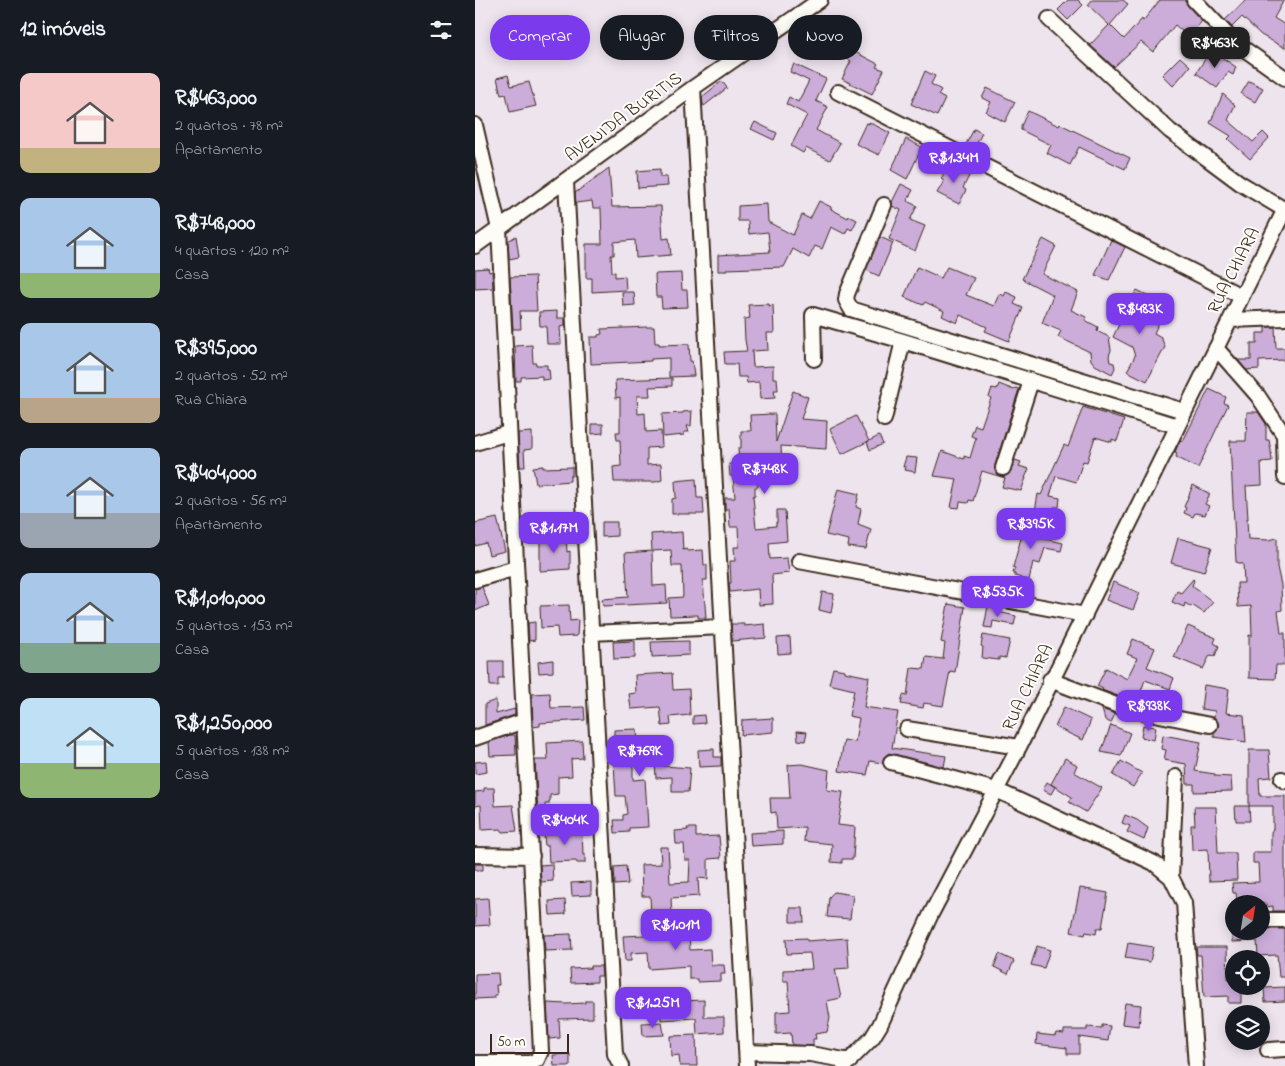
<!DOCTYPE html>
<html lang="pt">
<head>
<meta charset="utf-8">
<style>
  :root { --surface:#171b24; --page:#20242c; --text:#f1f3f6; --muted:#9ea1a6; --accent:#7c3aed }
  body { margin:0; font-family:"Indie Flower",sans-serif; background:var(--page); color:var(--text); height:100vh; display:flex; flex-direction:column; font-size:19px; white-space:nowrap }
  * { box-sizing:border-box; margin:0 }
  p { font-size:16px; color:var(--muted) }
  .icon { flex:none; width:28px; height:28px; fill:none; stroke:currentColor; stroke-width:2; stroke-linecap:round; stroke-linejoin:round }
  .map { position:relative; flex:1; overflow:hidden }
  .details { display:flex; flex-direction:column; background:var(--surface); width:475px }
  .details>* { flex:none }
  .guide { position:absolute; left:15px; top:15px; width:475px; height:45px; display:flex; gap:10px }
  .needle { width:32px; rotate:30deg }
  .tools { position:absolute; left:750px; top:895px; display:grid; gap:10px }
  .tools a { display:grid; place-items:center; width:45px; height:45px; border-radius:50%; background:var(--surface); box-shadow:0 2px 12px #0003; font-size:25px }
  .scale { position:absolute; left:15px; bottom:12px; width:79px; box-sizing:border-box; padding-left:5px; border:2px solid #3b2a1e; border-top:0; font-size:14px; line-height:18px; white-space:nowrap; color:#3b2a1e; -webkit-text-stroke:4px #fdfcf7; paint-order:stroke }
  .price { position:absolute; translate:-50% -42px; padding:0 11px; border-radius:10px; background:var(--accent); color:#fff; font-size:16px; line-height:32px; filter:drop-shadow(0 1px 2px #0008) }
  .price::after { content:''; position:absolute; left:50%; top:30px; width:15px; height:11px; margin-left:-8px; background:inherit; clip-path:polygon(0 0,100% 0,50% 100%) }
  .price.on { background:#222; color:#fff }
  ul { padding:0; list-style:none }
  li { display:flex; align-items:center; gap:15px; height:125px; padding:0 20px }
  li span { display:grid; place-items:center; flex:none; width:140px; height:100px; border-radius:10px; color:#555 }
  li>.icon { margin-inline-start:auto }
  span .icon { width:60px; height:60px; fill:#fffc; stroke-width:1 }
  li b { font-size:21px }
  h2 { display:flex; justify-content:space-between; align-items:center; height:60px; padding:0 20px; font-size:21px }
  .pill { padding:0 18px; border-radius:22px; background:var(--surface); box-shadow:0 2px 12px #0003; font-size:18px; line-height:45px }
  .pill.on { background:var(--accent); color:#fff }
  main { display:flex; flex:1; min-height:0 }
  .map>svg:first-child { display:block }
</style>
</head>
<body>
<main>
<section class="details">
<h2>12 imóveis<svg class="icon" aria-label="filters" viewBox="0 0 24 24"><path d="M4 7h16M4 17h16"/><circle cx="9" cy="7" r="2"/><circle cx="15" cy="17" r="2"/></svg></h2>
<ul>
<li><span style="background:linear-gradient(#f6c9c9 75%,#c2b280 0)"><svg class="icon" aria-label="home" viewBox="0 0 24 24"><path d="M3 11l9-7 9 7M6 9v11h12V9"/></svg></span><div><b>R$463,000</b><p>2 quartos · 78 m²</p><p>Apartamento</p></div></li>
<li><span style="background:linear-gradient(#a9c7e8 75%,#8fb573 0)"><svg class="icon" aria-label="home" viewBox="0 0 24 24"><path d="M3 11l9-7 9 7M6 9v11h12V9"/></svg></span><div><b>R$748,000</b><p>4 quartos · 120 m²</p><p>Casa</p></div></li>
<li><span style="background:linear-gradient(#a9c7e8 75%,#b9a48a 0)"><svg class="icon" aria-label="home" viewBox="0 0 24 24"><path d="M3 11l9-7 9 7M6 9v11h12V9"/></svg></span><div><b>R$395,000</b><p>2 quartos · 52 m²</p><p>Rua Chiara</p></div></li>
<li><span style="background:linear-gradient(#a9c7e8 65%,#9aa5b1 0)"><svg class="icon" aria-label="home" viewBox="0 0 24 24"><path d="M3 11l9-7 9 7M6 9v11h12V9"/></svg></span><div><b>R$404,000</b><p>2 quartos · 56 m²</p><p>Apartamento</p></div></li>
<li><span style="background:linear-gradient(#a9c7e8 70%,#7fa58c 0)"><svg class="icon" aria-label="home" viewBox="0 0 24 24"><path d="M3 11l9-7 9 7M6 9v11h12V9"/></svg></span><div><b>R$1,010,000</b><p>5 quartos · 153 m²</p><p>Casa</p></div></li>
<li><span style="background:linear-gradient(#bfe0f5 65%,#8fb573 0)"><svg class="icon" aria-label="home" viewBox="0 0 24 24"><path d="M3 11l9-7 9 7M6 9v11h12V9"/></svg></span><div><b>R$1,250,000</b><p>5 quartos · 138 m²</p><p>Casa</p></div></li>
</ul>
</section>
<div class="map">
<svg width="810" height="1066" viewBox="0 0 810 1066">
  <rect width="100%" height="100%" fill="#eee4ee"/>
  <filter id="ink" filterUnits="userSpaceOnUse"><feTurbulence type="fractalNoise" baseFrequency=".02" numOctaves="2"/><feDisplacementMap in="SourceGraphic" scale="10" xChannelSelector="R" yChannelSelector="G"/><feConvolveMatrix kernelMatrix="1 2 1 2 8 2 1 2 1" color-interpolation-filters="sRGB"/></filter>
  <g filter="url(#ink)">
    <path fill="#ccadda" stroke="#3b2a1e" d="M593,0H603L608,5L593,20L583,10Z
      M617,0H648L653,4L635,25L649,39L667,19L668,21L685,0H709L713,6L727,21L714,37L700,25L678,52L666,42L639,67L615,45L634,25L613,5Z
      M771,0H809L799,18L810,25V48L786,35L767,17L757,27L750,20Z
      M332,22L383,46L380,52L403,64L401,67L409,70L397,94L367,79L376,61L337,42L335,47L319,40L321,37L318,36L320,31Z
      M736,50L761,67L758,75L753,72L742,88L721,73Z
      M705,57L715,66L698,86L687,75Z
      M319,64L351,79L341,101L353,107L341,130L365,143L355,160L331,148L328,153L316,146L332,115L311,104L314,97L323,102L334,81L315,72Z
      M450,71L460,76L456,84L466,90L463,95L470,99L462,116L436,104Z
      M33,75L36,86L54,82L61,106L35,112L31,94L26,95L22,78Z
      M247,81L252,88L229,106L228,104L227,97Z
      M774,81L788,88L780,102L766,94Z
      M512,88L540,102L530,122L511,112L516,102L507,98Z
      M748,94L760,105L753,120L778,142L788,132L794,138L775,159L753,139L756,136L735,123Z
      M553,111L584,126L585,124L655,158L650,169L604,147L595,165L572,153L576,145L546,130V126Z
      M280,122L302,133L299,140L276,129Z
      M394,122L415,133L404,155L381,144L391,123L394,124Z
      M499,129L507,133L498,151L490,146Z
      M431,139L447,147L432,179L416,170Z
      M474,163L495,174L488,188L491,190L484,204L462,193L469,181L466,179Z
      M134,168L137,207L186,206L188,239L194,238L196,255L161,258L160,240L139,242V255H136L137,272H140V277L150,276L151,290L117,292V278H111V244H127L126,208H118L117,201L101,203L100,193Z
      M185,169V177H192L193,186L163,188L162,171Z
      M426,184L438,190L432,201L442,206L435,220L450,226L440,251L414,239L426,210L417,206V202Z
      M344,201L356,207V209L373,218L374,216L382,220L377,230L373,228L370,234L356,227L347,249L340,246L334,258L318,249L309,267L251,269V271H243V255L295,252L293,232L274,234L273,221H263V206L292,204L293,222L318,235L327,215L335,219Z
      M41,236L44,257L34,259L33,241Z
      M405,237L418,243L404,276L391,270Z
      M568,239L581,246L567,274L603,292L596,310L611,317L610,320L623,327L622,331L634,337L636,350L634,356L635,362L639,363L640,368L637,374L620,365L616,360L615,352L583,337L586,331L567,323L578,295L547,279Z
      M636,240L650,247L634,280L620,275Z
      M442,267L466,278L472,267L499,278L491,295L519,306L524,294L529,296L531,292L542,297L539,304L548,308L534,341L510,331L512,327L497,320L485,315L482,323L467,316L469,311L450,302L448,305L429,297Z
      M13,268L14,272L17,271L18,288L0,289V269Z
      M206,273L207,290H212L213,307L187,308L186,297H181L180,274Z
      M60,276L62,311H45L46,329H38L35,277Z
      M662,290L674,296L669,307L687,316L679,333L686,337L690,347L672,381L652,371L660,356L657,347L638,337L648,316L643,311L650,297L656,300Z
      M147,292H159L160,305L148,306Z
      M294,304V306L298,305L299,333H292L293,350L277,351L278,367L298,366V378H302L303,390H299L300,398L285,399L284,382L272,383L271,377H263L262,364H250L249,352L272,351L270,340L269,319L275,318L273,305Z
      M82,311V318H90V326L85,327L86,344H72L71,326H65L64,312Z
      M172,327H179L180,343H184V345L214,344L215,361H217L219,376L194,377V358L176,359V361L116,364L115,337H123V335L127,334L126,329Z
      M790,327H800L801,348H810V360L784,361V369L771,370L763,360H776V343H782V333H790Z
      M57,345L58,363H61V365H72V369H74L75,379L67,380V376L46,377V381H41L40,346Z
      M197,378V386L174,387L175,396H162L163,414L170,413L171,432L186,431L187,447L172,448V465L186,464L187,480L180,482H139L138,467L146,466L145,440H142L141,432H145V397L141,398L140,380Z
      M524,384L539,390L540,388L544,389L520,465V470L525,476H530L536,471L540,460L546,462L544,466L554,469L550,478H551L546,491L527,487L530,478L507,471L498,501L494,500L493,503L485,502L484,508L476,507L482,479L459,476L467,451L489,459V456L495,458L501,438L496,436L500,425L506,427L516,398L514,397L517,388L522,389Z
      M734,389L751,397L749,403L753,405L723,468L701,457L702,453L700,452L705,440L708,441Z
      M318,391L333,397L326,419L352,421L351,449L306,446L307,466L287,467V479H283V487H280V495L278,496L281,528L301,526V522L302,523V510H310L312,541L294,543L295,559L312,558L314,573L297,575L298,604L284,605L283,589L255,592L254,583H256L255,561H260L259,547H264L263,527H255L254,509H250V498H260L258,476H255L254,464H264L263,448H266V431H276L275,415L300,414L301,442Z
      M608,407L649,420L642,441L637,439V442L620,437L612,462L608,461L601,482L581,476L575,496L585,498L584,507H579L576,520L559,517L563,494L566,495L589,445L593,447Z
      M217,411L216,426H212L214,432H209V435L188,437L187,414L208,413V412Z
      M772,412H783L791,424V440H794L796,451L797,461L786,462L787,485L771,486L773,519H772L773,539L794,540L802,538V567L806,585L807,610L803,611L806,633H810V665H801L800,679L774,678V635L777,636L776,606L763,607L762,583H769L768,564L761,562L755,441H771Z
      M381,416L394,441L367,454L355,429Z
      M117,424H128V433L117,434Z
      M57,432V449L49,450L50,467H45L43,433Z
      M404,436L408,444L395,450L392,442Z
      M431,457L442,458L440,472L430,470L431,467H428Z
      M68,466V468L97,467V476H95V481L61,484L58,467Z
      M221,479L222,498H228L229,514H197V499L201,498L200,481Z
      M718,485L735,494L730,504L734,506L730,515L720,513L718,517L709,513L711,508L709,507Z
      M363,489L384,494L381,507L386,509L383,524L396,529L391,549L373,547L374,540L351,535Z
      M545,517L562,519L560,537L588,543L586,551L570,548L565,564L558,562L552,589L544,587L546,578L540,576V574L538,573L540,568L538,567L548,531L543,530Z
      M22,518L30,551L14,555L11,543L0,546V523Z
      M48,519H56L57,529H48Z
      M127,522H142V536L127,537Z
      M207,532L208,550L212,549V551L228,550L229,565H232V580H228L231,618H223V615L195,616L194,598L208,597L207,566H197L196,550L177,551L176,534Z
      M91,536L92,552L95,551V569L65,571V538Z
      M703,538L737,547L729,572L696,563Z
      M177,551L178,586L191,585L192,603L128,606L127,599L153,597L150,553Z
      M718,579L719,580L717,586L738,602L729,613L717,605L716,607L710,603L709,607L697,602L702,591L706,593Z
      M638,582L665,593L658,610L631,600Z
      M7,587L14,605L0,611V589Z
      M347,592L359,594L356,613L344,610Z
      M473,604L490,607L480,672L475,671L468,706L449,703L448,708L426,704L428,695L432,696L436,668L449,669L451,657L468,659L470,643L466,642Z
      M94,605L95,621L103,620L102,636L83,637L82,627L66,628L65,606Z
      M513,606L521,607L520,611L523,612L541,616L539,625L518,621L517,628L509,627Z
      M60,622V640L54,641L53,623Z
      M256,624H269V626L290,624L291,638L257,641Z
      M713,626L741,638L739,643L744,646L740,656L735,655L728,669L699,657Z
      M508,635L535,640L531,658L524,657V660L507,658L508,647L506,646Z
      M315,637L316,653L303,654L302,638Z
      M658,639L680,648L672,667L699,678L695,689L670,680L665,694L662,693L661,696L651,692L648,698L627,690L628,689L622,686L631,668L652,679L662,658L652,654Z
      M160,641V658L139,659L138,642Z
      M214,641V655L177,657L176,642Z
      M78,660V672L64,673L63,662Z
      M14,661H28V678H23V686H15Z
      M358,668L370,670V672L394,677L389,707L423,712L417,748L471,756L469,767L414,753L410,756L407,763L395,761L392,775L364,771L369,740L380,742L384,718L374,716L379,690L354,684Z
      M197,673L198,690L214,689L215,715L195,717L196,725L187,726L185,707L156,709L154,694L161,693L160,675Z
      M729,685L754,689L751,713L769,715L771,742L739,737V732L744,726L743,722L739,717L740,711L726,709Z
      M75,693L76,708L109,707L110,720L65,723V726L58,727L57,694Z
      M21,700V714L40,709V715L10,725V704Z
      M589,707L616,720L608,740L580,727Z
      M627,709L640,714L636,723L630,720Z
      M229,715L230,723L218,724V716Z
      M298,718V732L266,735L267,720Z
      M636,725L655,733L646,756L626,752Z
      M668,725L681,727L679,740L666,737Z
      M162,729L163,744L188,743L189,766L215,768L213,792H197V777L181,778L180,761L158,762V780L170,779L173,827L154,828V832L140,833L139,820H148V815L152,814L150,796H141L139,763H137L136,746H139V730Z
      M322,731L332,732L330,741L323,740Z
      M35,735H40L41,755L15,756L14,742Z
      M688,735L726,742L720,771L740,774V776L756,777L757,791L719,792V784H712L711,764L689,760L691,750L686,749Z
      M107,741L108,758L96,759L97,776L83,777V794L75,795V801H74V804H70L71,813H63L60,760H73L72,743Z
      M239,749V757H246V766L224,767L223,750Z
      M774,750H794L796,777L784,778L785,796H810V911H798V906L792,907L791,904H767V901H762L761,893H758L757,883L784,882L783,863H778V852H796V832L798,829V806H774Z
      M590,758L602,765L599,772L627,788L611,812L594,802L597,797L576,784Z
      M11,761L12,772L0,774V762Z
      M646,761L667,773L658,787L638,775Z
      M327,764L354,770L352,790L368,792L363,825L380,827L378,859H367V863L356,862L357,844L329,841L330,827L302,829L301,812L296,813L295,798H315L313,765Z
      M572,782L580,787L576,794L568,790Z
      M9,788H19L20,806L38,805L42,831L28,832L26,829L7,830L6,805L0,806V792L9,791Z
      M760,806H774L775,821H761Z
      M719,807H741L743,853H761L762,880L734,881L733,849L717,850L716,825H720Z
      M650,815L662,820L673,828L669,840L652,832L655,826L647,823Z
      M107,828L108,855L110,854V863H102L101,861L74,862L73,846H70L69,836H71V831Z
      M212,828H221V837L244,836L246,858L233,859V879L223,878L224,896L196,898L197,915L176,916L175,896H167L166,865L186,864L185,847H193L195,883L214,882L215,860H210L209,844H201L200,831L213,830Z
      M308,831V844L276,846L275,833Z
      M0,864H8V870H0Z
      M77,864L78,881L66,882L65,865Z
      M151,866L153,884L140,885L139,867Z
      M116,882V895L97,896L96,883Z
      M605,888L633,893L627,928H622L621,934L611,932L610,935L596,932Z
      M359,892L378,895L375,919L352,917L354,897Z
      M13,898L15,925L0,926V899Z
      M90,900L91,914L75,915L74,901Z
      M315,908H328L329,922H315Z
      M222,916V917H225V927L214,930L215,950L235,949L236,965H249L250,974H246V981L222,982V979H214V966L174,969L173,952L156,953V961H150L148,936L191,934V933L197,932V917Z
      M788,929H810V977H804L802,955L783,956L782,941L757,942V931H789Z
      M96,934L97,950L70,951L69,935Z
      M332,938V941L372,938L374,968L360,969L366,998L352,1001L355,1018L352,1032L340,1034L341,1039H338V1046L317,1045L316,1033L301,1034V1012L315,1011L313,981H308V970L337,969L335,953L312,954L311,939Z
      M653,943L678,947L675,962L650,958Z
      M562,946L575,950L569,968L556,965Z
      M721,947H752L753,979L759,978V986H766V1003H753V996L729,997L726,955H722Z
      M524,954L539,961L533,974L519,967Z
      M116,966H126L127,976H122V982L96,983L95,969L116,968Z
      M23,973L24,985H21L22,995H19V998L0,999V974Z
      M810,987V1001L790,1002L789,988Z
      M229,1000V1017H249V1032L222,1034L221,1018L186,1020L185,1002Z
      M110,1001H118V1018L84,1019L85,1038L74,1039L72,1003L92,1004L110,1003Z
      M650,1003L666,1005L664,1026L647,1024Z
      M187,1022L189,1035L168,1036L167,1023Z
      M627,1025L635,1026L633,1041L604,1037V1054H592V1048L561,1044L562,1034L580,1036L581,1033L589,1034V1030H612V1027L627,1028Z
      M221,1035L222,1066H205L204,1055L196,1056L195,1036Z
      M95,1054V1066H79L78,1055Z"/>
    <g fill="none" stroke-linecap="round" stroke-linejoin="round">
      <g stroke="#3b2a1e" stroke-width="18">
        <path id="minor" d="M719,0L758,41L810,78
          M574,19L695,131L765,183L810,210
          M218,88L272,1066
          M363,92L766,296
          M0,125L24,229L66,1051L62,1060L55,1063H0
          M91,182L140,1054L146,1066
          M409,205L372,294L371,300L376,309L709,411
          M0,246L218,88L345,0
          M755,320L810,318
          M741,348L783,396L809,435L810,477
          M339,359L338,315L428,341L702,426
          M409,419L428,341
          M0,443L33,433
          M528,468L556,381
          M324,561L610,615
          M0,580L41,568
          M116,633L248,627
          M575,680L649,708L735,725
          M432,729L544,747
          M0,738L49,721
          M416,762L521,790L679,863L696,877L709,903L721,1066
          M807,779L810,781
          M0,855L57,856
          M696,877L701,777
          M786,920H810
          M793,1050L810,1049
          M272,1052L335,1054L375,1061
          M369,1066L397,1038L405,1025L456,914L544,747L810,209"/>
      </g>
      <use href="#minor" stroke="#fdfcf7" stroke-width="14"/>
    </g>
  </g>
  <g text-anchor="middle" stroke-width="4" stroke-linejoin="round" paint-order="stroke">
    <g font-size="18" fill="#3b2a1e" stroke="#fdfcf7">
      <text transform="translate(148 116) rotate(-36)" y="6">AVENIDA BURITIS</text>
      <text transform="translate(758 270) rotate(-63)" y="6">RUA CHIARA</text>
      <text transform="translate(552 687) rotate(-64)" y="6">RUA CHIARA</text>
    </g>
  </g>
</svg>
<div class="tools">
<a><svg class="needle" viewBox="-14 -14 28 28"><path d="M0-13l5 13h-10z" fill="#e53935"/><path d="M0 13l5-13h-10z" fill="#9ea1a6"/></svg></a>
<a><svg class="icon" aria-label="locate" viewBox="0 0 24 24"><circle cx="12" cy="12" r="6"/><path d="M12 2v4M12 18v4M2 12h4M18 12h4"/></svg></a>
<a><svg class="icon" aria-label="layers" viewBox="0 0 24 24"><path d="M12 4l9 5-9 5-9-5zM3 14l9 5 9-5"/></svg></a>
</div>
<div class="scale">50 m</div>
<b class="price on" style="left:740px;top:69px">R$463K</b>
<b class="price" style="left:479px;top:184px">R$1.34M</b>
<b class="price" style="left:665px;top:335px">R$483K</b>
<b class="price" style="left:290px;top:495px">R$748K</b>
<b class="price" style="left:556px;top:550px">R$395K</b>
<b class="price" style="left:79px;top:554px">R$1.17M</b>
<b class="price" style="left:523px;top:618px">R$535K</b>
<b class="price" style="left:674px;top:732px">R$938K</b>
<b class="price" style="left:165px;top:777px">R$769K</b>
<b class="price" style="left:90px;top:846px">R$404K</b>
<b class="price" style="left:201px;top:951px">R$1.01M</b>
<b class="price" style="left:178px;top:1029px">R$1.25M</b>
<div class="guide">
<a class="pill on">Comprar</a>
<a class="pill">Alugar</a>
<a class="pill">Filtros</a>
<a class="pill">Novo</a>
</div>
</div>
</main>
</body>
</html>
